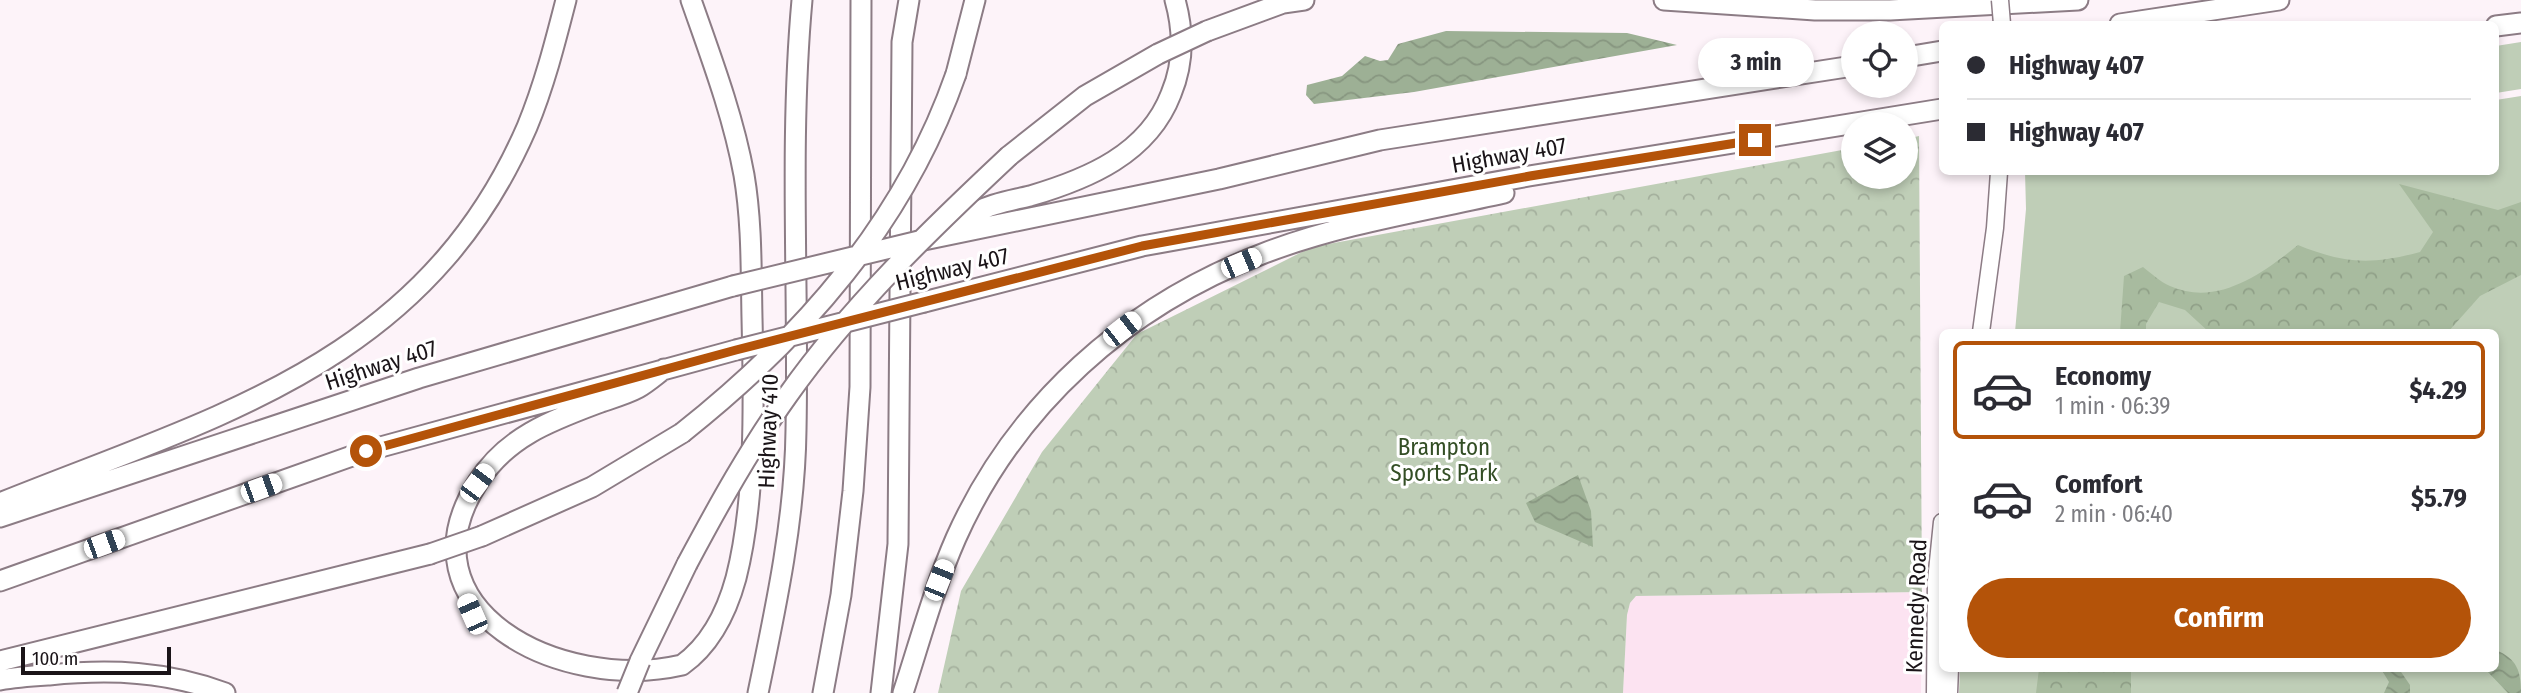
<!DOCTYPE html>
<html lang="en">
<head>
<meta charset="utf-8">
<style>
	body { margin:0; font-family:"Fira Sans Condensed",sans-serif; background:#f2f2f3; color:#2b2b33; height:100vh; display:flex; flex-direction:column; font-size:26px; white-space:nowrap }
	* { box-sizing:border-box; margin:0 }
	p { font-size:23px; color:#7c7c81 }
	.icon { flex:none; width:38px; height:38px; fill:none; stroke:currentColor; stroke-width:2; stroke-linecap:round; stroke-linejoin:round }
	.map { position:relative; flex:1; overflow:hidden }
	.details { position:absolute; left:1939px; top:329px; width:560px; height:343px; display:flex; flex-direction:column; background:#fff; border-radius:10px; box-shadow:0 4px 10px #0003 }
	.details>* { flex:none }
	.banner { position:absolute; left:1939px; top:21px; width:560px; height:154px; border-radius:10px; box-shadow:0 4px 10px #0003; display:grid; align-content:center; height:154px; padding:0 28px; background:#fff }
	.fabs { position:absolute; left:1841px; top:21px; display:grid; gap:14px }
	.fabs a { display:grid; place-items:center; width:77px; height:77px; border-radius:50%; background:#fff; box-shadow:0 4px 10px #0003; font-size:35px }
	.scale { position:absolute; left:21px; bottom:18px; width:150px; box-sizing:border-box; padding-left:7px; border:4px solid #1a1418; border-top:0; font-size:19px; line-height:24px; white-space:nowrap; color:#1a1418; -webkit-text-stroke:5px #fff; paint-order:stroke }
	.end { position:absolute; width:32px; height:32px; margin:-16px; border:9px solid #b45309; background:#fff; box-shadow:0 0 0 4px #fff }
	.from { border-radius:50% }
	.bubble { position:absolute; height:49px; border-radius:24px; background:#fff; box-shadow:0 4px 10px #0003; font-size:23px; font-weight:700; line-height:49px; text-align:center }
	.car { position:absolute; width:21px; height:42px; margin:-21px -10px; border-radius:9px; box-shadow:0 0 5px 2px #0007; background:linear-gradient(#fff 24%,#345 0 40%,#fff 0 76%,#345 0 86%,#fff 0) }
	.banner b { display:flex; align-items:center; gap:24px; height:66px; font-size:26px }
	.banner b+b { border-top:2px solid #e1e1e2 }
	.banner i { width:18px; height:18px; background:#2b2b33 }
	ul { padding:12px 0 0; list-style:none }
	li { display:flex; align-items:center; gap:21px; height:98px; margin:0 14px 10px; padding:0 14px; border:4px solid transparent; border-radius:10px }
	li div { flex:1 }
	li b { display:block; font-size:26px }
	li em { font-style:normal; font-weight:700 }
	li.selected { border-color:#b45309 }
	li>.icon { width:63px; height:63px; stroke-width:1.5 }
	.cta { display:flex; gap:14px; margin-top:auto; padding:14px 28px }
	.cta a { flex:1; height:80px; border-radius:42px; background:#b45309; color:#fff; font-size:28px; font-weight:700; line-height:80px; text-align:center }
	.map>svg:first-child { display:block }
	.built { fill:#fce3f1 }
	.grass { fill:#bfceb7 }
	.forest { fill:url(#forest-crowns) }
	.park { fill:url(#park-crowns) }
	.water { fill:url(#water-waves) }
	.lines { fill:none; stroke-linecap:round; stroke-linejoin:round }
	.secondary-casing { stroke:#8c7c85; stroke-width:19 }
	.highway-casing { stroke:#8c7c85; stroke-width:23 }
	.secondary { stroke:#fff; stroke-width:16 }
	.highway { stroke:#fff; stroke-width:19 }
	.secondary-bridge-casing { stroke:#8c7c85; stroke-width:19; stroke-linecap:butt }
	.highway-bridge-casing { stroke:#8c7c85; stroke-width:23; stroke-linecap:butt }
	.secondary-bridge { stroke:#fff; stroke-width:16 }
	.highway-bridge { stroke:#fff; stroke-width:19 }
	.route { stroke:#b45309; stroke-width:9 }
	.labels { text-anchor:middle; stroke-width:6; stroke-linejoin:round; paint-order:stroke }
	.street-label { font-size:23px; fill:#1a1418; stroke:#fff }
	.park-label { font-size:23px; fill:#334e25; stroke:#fff }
</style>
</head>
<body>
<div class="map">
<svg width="2521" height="693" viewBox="0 0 2521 693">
	<defs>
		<pattern id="forest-crowns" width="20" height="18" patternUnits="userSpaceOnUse" patternTransform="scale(1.75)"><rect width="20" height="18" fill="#a8bb9f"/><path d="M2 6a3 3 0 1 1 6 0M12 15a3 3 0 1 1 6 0" fill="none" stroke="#90a088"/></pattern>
		<pattern id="park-crowns" width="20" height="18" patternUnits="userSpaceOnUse" patternTransform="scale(1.75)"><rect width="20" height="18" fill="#bfceb7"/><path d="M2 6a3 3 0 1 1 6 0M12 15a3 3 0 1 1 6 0" fill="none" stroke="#a4b09d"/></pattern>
		<pattern id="water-waves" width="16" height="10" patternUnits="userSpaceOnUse" patternTransform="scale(1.75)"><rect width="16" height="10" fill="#9db095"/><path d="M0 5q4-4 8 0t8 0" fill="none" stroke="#879680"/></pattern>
	</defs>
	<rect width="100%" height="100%" fill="#fdf3f9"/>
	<path class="built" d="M 1922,592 L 1921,693 L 1623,693 L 1627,615 L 1630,603 L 1636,596 Z"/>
	<path class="grass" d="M 2521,42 L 2521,89 L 2496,93 L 2496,46 Z
		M 2521,96 L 2521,693 L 1959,693 L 1960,668 L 2496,668 L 2496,332 L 2015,332 L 2026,209 L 2025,172 L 2049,172 L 2048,175 L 2050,172 L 2496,172 L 2496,100 Z"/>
	<path class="forest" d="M 2399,184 L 2498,210 L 2521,202 L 2521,275 L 2480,296 L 2448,332 L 2209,332 L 2185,310 L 2159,302 L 2146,324 L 2146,332 L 2120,332 L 2124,276 L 2143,267 C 2151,273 2160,282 2170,286 C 2217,307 2262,274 2298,245 C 2345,264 2371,265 2420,252 L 2433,232 Z
		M 2039,669 L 2131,669 L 2131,693 L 2036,693 Z"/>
	<path class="park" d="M 1919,136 L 1922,592 L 1636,596 L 1630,603 L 1627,615 L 1623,693 L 938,693 L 961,591 L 1042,452 L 1137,334 L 1312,247 L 1853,148 L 1853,177 L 1906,177 L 1906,139 Z"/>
	<path class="water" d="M 1446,31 L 1627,33 L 1677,45 L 1414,92 L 1314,104 L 1306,95 L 1307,85 L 1342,76 L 1365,56 L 1380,61 L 1388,60 L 1398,44 Z
		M 1578,475 L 1591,511 L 1593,547 L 1535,522 L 1526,503 Z
		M 2496,650 C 2517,659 2521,671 2521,693 L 2508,693 L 2486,670 L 2496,668 Z
		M 2381,669 L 2399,669 L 2410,685 L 2410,693 L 2384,693 L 2389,682 Z"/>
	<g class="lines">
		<g class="secondary-casing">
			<path id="secondary" d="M 1981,332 L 1995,228 L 1999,172
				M 1935,693 L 1936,581 L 1942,522
				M 1949,693 L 1950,668"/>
		</g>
		<g class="highway-casing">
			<path id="highway" d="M 1664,0 L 1815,10 L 1890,10 L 2078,0
				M 2120,24 L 2279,0
				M 2496,26 L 2521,23
				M 1207,31 L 1283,3 L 1304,0
				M 1906,57 L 1942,51
				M 956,74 L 975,0
				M 1009,156 L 1085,96 L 1158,54
				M 954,231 C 962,225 970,217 979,211 C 993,203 1014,200 1030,196 C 1088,179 1148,154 1171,94 C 1184,63 1184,32 1175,0
				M 919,241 L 1219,179 L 1380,140 L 1853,66
				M 924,302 L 1142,246 L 1529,176 L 1942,109
				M 664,369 C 656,375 647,383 638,388 C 627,394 613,398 601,402 C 553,420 507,436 478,482 C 396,609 560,693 682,665 C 710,645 727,611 736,578 C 756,500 754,399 752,318 C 751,270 752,222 744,175 C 733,115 711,57 691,0
				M 0,503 C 218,415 424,364 527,127 C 544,86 555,43 566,0
				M 0,517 L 419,378 L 733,286
				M 482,536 L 592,487 L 682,433
				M 0,581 L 366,451 L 736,350
				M 0,661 L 430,554
				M 640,661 L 687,564
				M 0,680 C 16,677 33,676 49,675 C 110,669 166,671 225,693
				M 758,693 C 776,607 795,518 796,430 C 799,287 789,143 802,0
				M 823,693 L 841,595 L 853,491 L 860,387 L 861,0
				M 881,693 L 898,544 L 902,42 L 909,0
				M 903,693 C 920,641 934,588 956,538 C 1016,404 1127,306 1262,254 C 1339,224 1424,211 1504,193"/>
		</g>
		<use href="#secondary" class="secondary"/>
		<use href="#highway" class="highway"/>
		<g class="secondary-bridge-casing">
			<path id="secondary-bridge" d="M 2000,0 L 2002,24"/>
		</g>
		<g class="highway-bridge-casing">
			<path id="highway-bridge" d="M 1158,54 L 1207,31
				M 733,286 L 919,241
				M 736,350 L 924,302
				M 682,433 C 803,337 904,223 956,74
				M 430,554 L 482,536
				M 687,564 C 718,506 750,448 788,395 C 851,306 930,230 1009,156
				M 627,693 L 640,661"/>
		</g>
		<use href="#secondary-bridge" class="secondary-bridge"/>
		<use href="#highway-bridge" class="highway-bridge"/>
	</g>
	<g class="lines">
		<path class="route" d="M 366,451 L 736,350 L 1142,246 L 1530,176 L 1755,140"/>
	</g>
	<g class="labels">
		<g class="street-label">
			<text transform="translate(1509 155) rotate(-10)" y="8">Highway 407</text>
			<text transform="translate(952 269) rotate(-14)" y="8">Highway 407</text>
			<text transform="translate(381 365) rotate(-18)" y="8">Highway 407</text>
			<text transform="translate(768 431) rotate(-88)" y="8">Highway 410</text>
			<text transform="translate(1916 606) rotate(-88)" y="8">Kennedy Road</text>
		</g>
		<g class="park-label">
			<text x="1444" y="455">Brampton<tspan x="1444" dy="26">Sports Park</tspan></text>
		</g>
	</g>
</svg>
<div class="fabs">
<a><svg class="icon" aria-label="locate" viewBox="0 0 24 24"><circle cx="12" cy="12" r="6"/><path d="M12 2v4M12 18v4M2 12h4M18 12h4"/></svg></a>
<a><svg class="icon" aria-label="layers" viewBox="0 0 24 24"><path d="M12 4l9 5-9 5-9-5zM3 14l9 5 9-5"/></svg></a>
</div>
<div class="scale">100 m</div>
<i class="end from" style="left:366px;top:451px"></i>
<i class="end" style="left:1755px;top:140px"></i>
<div class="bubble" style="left:1698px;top:38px;width:116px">3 min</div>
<i class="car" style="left:1241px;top:263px;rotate:67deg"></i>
<i class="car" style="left:1122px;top:329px;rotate:52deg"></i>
<i class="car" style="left:477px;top:483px;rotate:37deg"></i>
<i class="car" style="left:261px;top:488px;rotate:70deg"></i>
<i class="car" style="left:104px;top:544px;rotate:70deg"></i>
<i class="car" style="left:939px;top:580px;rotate:22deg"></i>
<i class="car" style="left:472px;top:614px;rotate:336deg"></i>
<div class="banner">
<b><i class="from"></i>Highway 407</b>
<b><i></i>Highway 407</b>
</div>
<section class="details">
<ul>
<li class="selected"><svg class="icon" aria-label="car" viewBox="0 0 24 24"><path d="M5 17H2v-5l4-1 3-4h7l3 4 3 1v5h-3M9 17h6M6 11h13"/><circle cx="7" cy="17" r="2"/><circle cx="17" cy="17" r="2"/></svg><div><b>Economy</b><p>1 min · 06:39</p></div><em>$4.29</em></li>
<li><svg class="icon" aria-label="car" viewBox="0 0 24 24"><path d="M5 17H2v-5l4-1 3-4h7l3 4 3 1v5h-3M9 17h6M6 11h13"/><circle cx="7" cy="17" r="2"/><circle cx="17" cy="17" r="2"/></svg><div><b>Comfort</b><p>2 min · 06:40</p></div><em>$5.79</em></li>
</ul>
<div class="cta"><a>Confirm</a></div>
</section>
</div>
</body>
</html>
